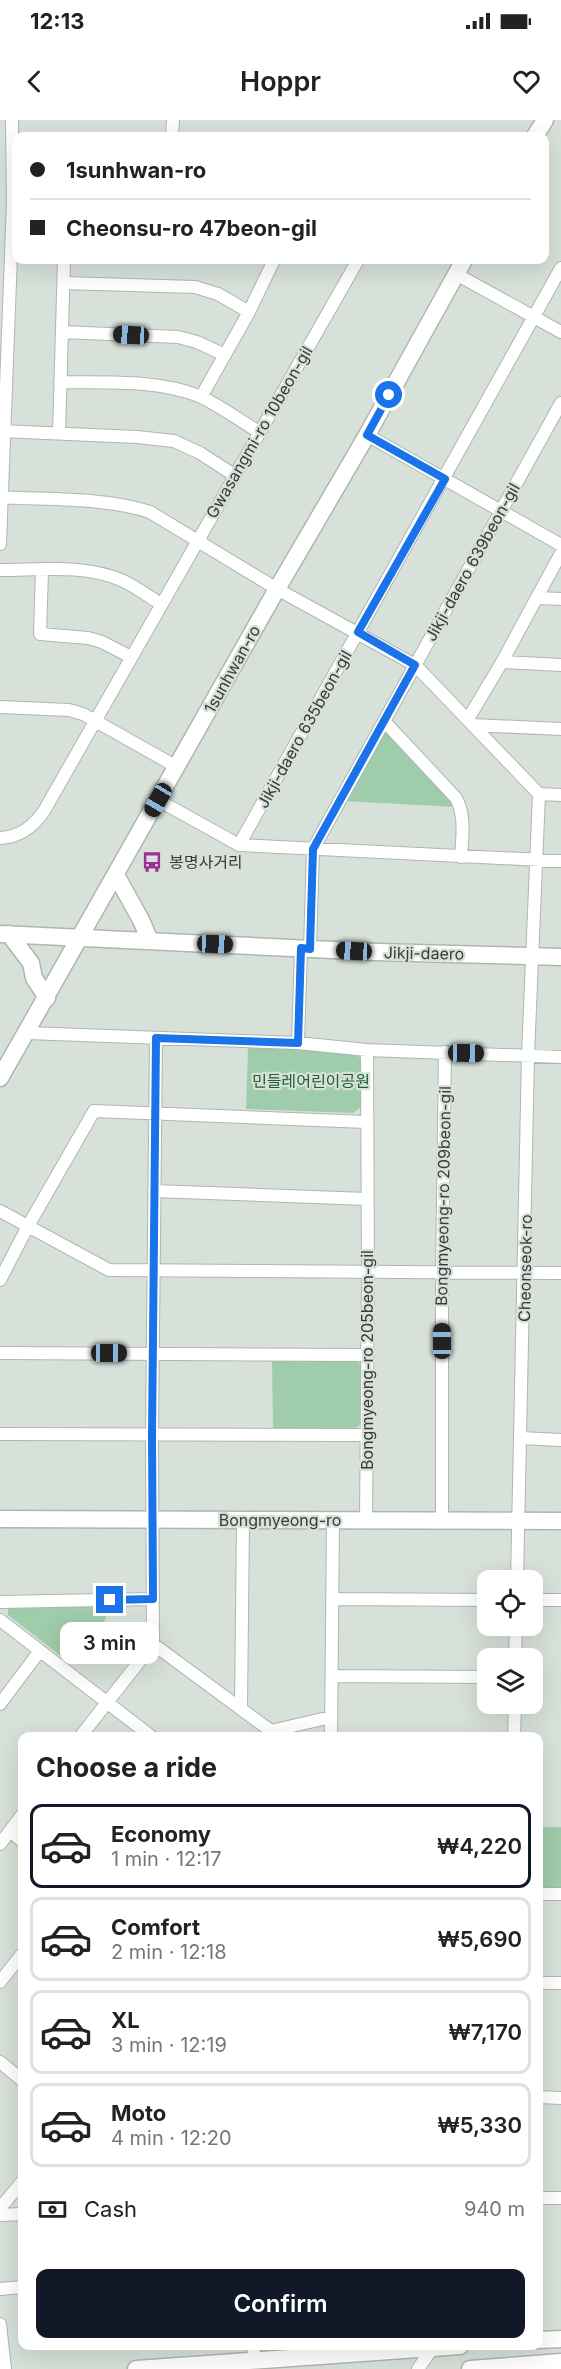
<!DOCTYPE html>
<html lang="en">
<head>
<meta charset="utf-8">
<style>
	body { margin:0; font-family:Inter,"Noto Sans KR",sans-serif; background:#f6f6f6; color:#222; height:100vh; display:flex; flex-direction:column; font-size:22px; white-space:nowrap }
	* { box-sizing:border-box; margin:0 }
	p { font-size:20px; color:#767676 }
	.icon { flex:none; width:33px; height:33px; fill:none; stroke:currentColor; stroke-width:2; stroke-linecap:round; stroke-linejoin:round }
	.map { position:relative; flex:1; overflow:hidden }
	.side { position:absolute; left:18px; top:1612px; width:525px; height:618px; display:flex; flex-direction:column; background:#fff; border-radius:12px; box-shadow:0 6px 24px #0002 }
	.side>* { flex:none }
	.hud { position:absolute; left:12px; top:12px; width:537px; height:132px; border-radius:12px; box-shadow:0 6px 24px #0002; display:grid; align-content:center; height:132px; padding:0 18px; background:#fff }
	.buttons { position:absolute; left:477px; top:1450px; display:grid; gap:12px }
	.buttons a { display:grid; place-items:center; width:66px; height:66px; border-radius:12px; background:#fff; box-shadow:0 6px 24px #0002; font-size:30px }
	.end { position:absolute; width:27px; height:27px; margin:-14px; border:8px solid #1a73e8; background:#fff; box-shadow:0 0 0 3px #fff }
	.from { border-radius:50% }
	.bubble { position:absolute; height:42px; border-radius:12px; background:#fff; box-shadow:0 6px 24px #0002; font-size:20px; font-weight:600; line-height:42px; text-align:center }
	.car { position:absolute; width:18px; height:36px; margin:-18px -9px; border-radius:8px; box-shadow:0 0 4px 2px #0007; background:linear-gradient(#222 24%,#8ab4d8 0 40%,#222 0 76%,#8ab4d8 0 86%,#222 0) }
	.hud b { display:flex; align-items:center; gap:21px; height:57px; font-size:22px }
	.hud b+b { border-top:2px solid #e0e0e0 }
	.hud i { width:15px; height:15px; background:#222 }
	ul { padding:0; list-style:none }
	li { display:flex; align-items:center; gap:18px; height:84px; margin:0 12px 9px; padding:0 6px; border:3px solid #e0e0e0; border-radius:12px }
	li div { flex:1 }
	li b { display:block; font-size:22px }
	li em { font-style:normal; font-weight:600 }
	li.active { border-color:#111827 }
	li>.icon { width:54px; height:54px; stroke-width:1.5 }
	h2 { padding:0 18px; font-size:27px; line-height:72px }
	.pay { display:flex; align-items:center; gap:15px; height:66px; padding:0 18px; font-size:22px }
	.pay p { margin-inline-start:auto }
	.button { display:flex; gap:12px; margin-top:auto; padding:12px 18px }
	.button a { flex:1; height:69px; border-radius:12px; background:#111827; color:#fff; font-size:24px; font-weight:600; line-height:69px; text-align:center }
	.status { display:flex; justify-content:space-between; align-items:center; height:42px; padding:0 30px; background:#fff; direction:ltr }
	.status svg { height:16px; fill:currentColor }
	header { display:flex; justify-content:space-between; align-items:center; height:78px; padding:0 18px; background:#fff; font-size:27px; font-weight:600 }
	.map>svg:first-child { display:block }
	.green { fill:#9fccaa }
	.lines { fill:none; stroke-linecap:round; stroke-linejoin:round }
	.street-casing { stroke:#adb7af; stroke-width:14 }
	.secondary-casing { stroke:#adb7af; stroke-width:19 }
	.street { stroke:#fff; stroke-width:12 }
	.secondary { stroke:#fff; stroke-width:16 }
	.route { stroke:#1a73e8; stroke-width:8 }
	.labels { text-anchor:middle; stroke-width:4.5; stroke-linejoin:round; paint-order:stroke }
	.street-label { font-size:16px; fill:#383c39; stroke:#d7e1d9 }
	.poi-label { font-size:16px; fill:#383c39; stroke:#d7e1d9; text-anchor:start }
	.park-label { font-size:16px; fill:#1d6035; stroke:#d7e1d9 }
</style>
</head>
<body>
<div class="status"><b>12:13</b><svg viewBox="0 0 49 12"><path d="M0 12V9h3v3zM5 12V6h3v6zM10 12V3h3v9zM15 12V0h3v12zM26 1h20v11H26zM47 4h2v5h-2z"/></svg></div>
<header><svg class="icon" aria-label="back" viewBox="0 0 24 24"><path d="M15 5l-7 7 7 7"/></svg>Hoppr<svg class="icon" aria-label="heart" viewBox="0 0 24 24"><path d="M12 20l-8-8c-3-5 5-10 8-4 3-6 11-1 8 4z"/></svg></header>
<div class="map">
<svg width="561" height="2249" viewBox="0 0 561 2249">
	<rect width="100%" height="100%" fill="#d7e1d9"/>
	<path class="green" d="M 383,609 L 387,609 L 456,687 L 344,681 Z
		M 248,927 L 353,932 L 363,940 L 361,987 L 353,993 L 246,989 Z
		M 272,1239 L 354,1239 L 362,1245 L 363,1302 L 353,1310 L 273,1309 Z
		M 106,1484 L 106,1498 L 70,1543 L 8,1495 L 8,1487 Z
		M 539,1707 L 561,1707 L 561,1767 L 539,1768 Z"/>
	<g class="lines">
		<g class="street-casing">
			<path id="street" d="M 172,16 L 173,0
				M 456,154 L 561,212
				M 64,163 L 195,167 L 218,174 L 249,192
				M 62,212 L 178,217 L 197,222 L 225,235
				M 60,262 C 105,263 156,259 199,276 C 219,285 239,300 259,312
				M 201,277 L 249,192 L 274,140
				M 0,311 L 137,317 L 174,321 L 200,333 L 234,355
				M 59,313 L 64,140
				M 367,315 L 561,425
				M 0,377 C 49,380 103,377 150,392 L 277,469 L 415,545 L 539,674 L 528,935 L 517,1461
				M 0,424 L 13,83 L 12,0
				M 0,450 C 39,450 84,444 121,460 C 135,466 148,476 161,484
				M 42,450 L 40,514 L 88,518 L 102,522 L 131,537
				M 538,478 L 561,479
				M 502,542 L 561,545
				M 0,587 L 69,590 L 83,594 L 177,647
				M 468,599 L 502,542 L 561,433
				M 384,601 L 456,678 C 466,697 462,717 461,737
				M 472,605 L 561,609
				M 539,674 L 561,675
				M 158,680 L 239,725 L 561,741
				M 0,718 C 20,717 33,707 44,691 L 358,140
				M 239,725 L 561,148
				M 310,829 L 313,729 L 561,283
				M 27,913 L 298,923 L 367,930 L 561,937
				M 298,923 L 301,828
				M 154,1071 L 366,1079
				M 0,1091 L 109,1150 L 561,1153
				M 0,1160 L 28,1106 L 94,991 L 366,1002
				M 0,1233 L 366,1235
				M 0,1314 L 366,1315
				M 521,1318 L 561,1320
				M 442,1400 L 442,1153 L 445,932
				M 366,1401 L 368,1153 L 367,930
				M 334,1479 L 488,1480
				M 532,1480 L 561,1480
				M 0,1482 L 153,1479
				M 0,1500 L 152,1617
				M 153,1524 L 271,1611 L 331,1597
				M 515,1539 L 516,1506
				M 332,1556 L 488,1557
				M 0,1584 L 39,1532
				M 241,1588 L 243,1401
				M 80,1617 L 153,1524 L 152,1315 L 156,918
				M 331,1617 L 333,1400
				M 514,1617 L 515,1584
				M 10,1711 L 22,1721
				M 0,1724 L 22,1695
				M 538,1774 L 561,1774
				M 0,1862 L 22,1834
				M 538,1863 L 561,1863
				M 0,1942 L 22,1960
				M 538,1977 L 561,1978
				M 538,2078 L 561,2078
				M 0,2088 L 22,2062
				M 0,2095 L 22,2094
				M 0,2169 L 22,2167
				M 0,2204 L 5,2249
				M 253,2226 L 255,2241
				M 418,2249 L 434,2226"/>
		</g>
		<g class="secondary-casing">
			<path id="secondary" d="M 535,16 L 545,0
				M 116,755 L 141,800 L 150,821
				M 0,814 L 376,832 L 561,837
				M 9,814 L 31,843 L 34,858 L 47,878
				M 0,958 L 277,469 L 367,315 L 464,140
				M 0,1399 L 561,1401
				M 538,2220 L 561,2219
				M 136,2249 L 460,2226
				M 470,2249 L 561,2242"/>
		</g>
		<use href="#street" class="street"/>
		<use href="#secondary" class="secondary"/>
	</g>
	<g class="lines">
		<path class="route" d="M 110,1480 L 153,1479 L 152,1315 L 156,918 L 298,923 L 301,828 L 310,829 L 313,729 L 415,545 L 358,512 L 445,359 L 367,315 L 389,275"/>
	</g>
	<defs>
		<g id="bus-bare" transform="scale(1.62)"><path d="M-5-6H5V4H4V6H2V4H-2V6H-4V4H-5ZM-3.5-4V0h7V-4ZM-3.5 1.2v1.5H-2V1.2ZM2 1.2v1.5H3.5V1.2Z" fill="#9b3193" stroke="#d7e1d9" stroke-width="2.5" paint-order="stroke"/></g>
	</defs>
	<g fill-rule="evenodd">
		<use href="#bus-bare" x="152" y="742"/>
	</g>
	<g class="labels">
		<g class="street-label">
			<text transform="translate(259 312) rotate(-60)" y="6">Gwasangmi-ro 10beon-gil</text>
			<text transform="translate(472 442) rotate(-61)" y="6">Jikji-daero 639beon-gil</text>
			<text transform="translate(232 549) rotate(-61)" y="6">1sunhwan-ro</text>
			<text transform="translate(304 609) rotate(-61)" y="6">Jikji-daero 635beon-gil</text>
			<text transform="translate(424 833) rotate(1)" y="6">Jikji-daero</text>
			<text transform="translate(443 1076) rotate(-89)" y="6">Bongmyeong-ro 209beon-gil</text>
			<text transform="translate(525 1148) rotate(-89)" y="6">Cheonseok-ro</text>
			<text transform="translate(367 1240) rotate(-90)" y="6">Bongmyeong-ro 205beon-gil</text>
			<text x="280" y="1406">Bongmyeong-ro</text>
		</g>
		<g class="poi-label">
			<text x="169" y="748">봉명사거리</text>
		</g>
		<g class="park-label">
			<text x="311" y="967">민들레어린이공원</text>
		</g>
	</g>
</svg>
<div class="buttons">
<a><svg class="icon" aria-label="locate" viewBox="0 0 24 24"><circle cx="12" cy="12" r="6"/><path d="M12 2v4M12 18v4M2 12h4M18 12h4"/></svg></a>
<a><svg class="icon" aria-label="layers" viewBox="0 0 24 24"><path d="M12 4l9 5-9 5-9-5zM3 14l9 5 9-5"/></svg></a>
</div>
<i class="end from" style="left:389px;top:275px"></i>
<i class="end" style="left:110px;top:1480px"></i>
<div class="bubble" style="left:60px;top:1502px;width:99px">3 min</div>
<i class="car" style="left:131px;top:215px;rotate:273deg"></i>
<i class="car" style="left:158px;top:680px;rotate:210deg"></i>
<i class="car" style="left:215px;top:824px;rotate:92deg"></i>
<i class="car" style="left:354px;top:831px;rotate:273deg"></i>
<i class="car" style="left:466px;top:933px;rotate:91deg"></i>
<i class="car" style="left:442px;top:1221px;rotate:0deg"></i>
<i class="car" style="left:109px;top:1233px;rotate:90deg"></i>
<div class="hud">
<b><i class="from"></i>1sunhwan-ro</b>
<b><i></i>Cheonsu-ro 47beon-gil</b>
</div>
<section class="side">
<h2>Choose a ride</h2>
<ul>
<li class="active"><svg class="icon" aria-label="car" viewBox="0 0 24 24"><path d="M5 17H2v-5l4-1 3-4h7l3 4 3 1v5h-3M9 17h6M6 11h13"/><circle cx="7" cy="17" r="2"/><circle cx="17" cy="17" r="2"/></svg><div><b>Economy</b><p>1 min · 12:17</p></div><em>₩4,220</em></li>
<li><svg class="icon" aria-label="car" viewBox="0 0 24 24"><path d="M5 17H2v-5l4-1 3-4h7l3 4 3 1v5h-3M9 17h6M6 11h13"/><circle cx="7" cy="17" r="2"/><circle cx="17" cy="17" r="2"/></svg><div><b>Comfort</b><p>2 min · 12:18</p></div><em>₩5,690</em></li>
<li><svg class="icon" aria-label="car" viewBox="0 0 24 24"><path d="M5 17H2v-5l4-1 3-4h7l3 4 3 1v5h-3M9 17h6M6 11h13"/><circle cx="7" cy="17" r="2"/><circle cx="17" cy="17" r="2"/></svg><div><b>XL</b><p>3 min · 12:19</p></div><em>₩7,170</em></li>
<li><svg class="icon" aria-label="car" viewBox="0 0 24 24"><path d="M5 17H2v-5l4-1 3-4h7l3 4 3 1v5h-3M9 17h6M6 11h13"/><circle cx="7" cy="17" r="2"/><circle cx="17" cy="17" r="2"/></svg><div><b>Moto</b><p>4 min · 12:20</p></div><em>₩5,330</em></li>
</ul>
<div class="pay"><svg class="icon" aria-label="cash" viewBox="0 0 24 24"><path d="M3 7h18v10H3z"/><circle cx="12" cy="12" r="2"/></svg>Cash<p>940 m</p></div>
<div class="button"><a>Confirm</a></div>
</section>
</div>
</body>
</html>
